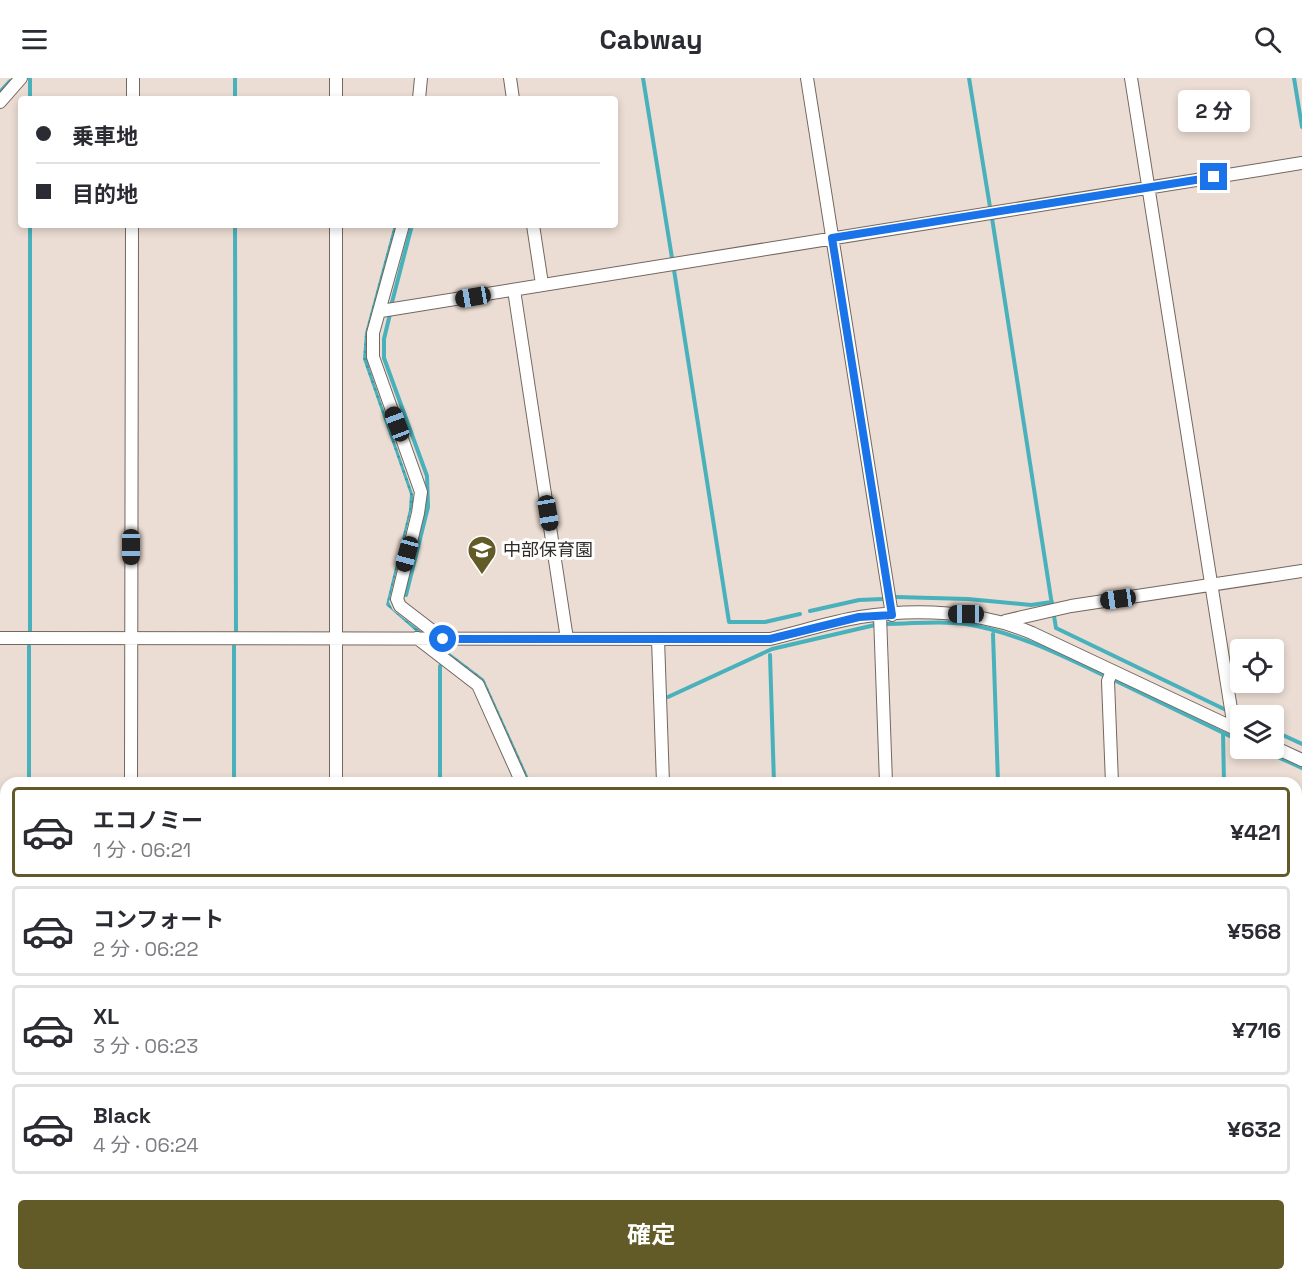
<!DOCTYPE html>
<html lang="ja">
<head>
<meta charset="utf-8">
<style>
	body { margin:0; font-family:"Space Grotesk","Noto Sans JP",sans-serif; background:#f2f2f3; color:#2b2b33; height:100vh; display:flex; flex-direction:column; font-size:22px; white-space:nowrap }
	* { box-sizing:border-box; margin:0 }
	p { font-size:20px; color:#7c7c81 }
	.icon { flex:none; width:33px; height:33px; fill:none; stroke:currentColor; stroke-width:2; stroke-linecap:round; stroke-linejoin:round }
	.map { position:relative; flex:1; overflow:hidden }
	.details { position:absolute; left:0px; top:699px; width:1302px; height:504px; display:flex; flex-direction:column; background:#fff; border-radius:18px 18px 0 0; box-shadow:0 3px 9px #0003 }
	.details>* { flex:none }
	.guide { position:absolute; left:18px; top:18px; width:600px; height:132px; border-radius:6px; box-shadow:0 3px 9px #0003; display:grid; align-content:center; height:132px; padding:0 18px; background:#fff }
	.tools { position:absolute; left:1230px; top:561px; display:grid; gap:12px }
	.tools a { display:grid; place-items:center; width:54px; height:54px; border-radius:6px; background:#fff; box-shadow:0 3px 9px #0003; font-size:30px }
	.end { position:absolute; width:27px; height:27px; margin:-14px; border:8px solid #1a73e8; background:#fff; box-shadow:0 0 0 3px #fff }
	.from { border-radius:50% }
	.bubble { position:absolute; height:42px; border-radius:6px; background:#fff; box-shadow:0 3px 9px #0003; font-size:20px; font-weight:700; line-height:42px; text-align:center }
	.car { position:absolute; width:18px; height:36px; margin:-18px -9px; border-radius:8px; box-shadow:0 0 4px 2px #0007; background:linear-gradient(#222 24%,#8ab4d8 0 40%,#222 0 76%,#8ab4d8 0 86%,#222 0) }
	.guide b { display:flex; align-items:center; gap:21px; height:57px; font-size:22px }
	.guide b+b { border-top:2px solid #e1e1e2 }
	.guide i { width:15px; height:15px; background:#2b2b33 }
	ul { padding:10px 0 0; list-style:none }
	li { display:flex; align-items:center; gap:18px; height:90px; margin:0 12px 9px; padding:0 6px; border:3px solid #e1e1e2; border-radius:6px }
	li div { flex:1 }
	li b { display:block; font-size:22px }
	li em { font-style:normal; font-weight:700 }
	li.selected { border-color:#625b27 }
	li>.icon { width:54px; height:54px; stroke-width:1.5 }
	.button { display:flex; gap:12px; margin-top:auto; padding:12px 18px }
	.button a { flex:1; height:69px; border-radius:6px; background:#625b27; color:#fff; font-size:24px; font-weight:700; line-height:69px; text-align:center }
	header { display:flex; justify-content:space-between; align-items:center; height:78px; padding:0 18px; background:#fff; font-size:27px; font-weight:700 }
	.map>svg:first-child { display:block }
	.water { fill:url(#water-rules) }
	.lines { fill:none; stroke-linecap:round; stroke-linejoin:round }
	.stream { stroke:#48b1bb; stroke-width:4 }
	.minor-casing { stroke:#73675e; stroke-width:14 }
	.minor { stroke:#fff; stroke-width:12 }
	.route { stroke:#1a73e8; stroke-width:8 }
	.labels { text-anchor:middle; stroke-width:6; stroke-linejoin:round; paint-order:stroke }
	.poi-label { font-size:18px; fill:#302b27; stroke:#fff; text-anchor:start }
</style>
</head>
<body>
<header><svg class="icon" aria-label="menu" viewBox="0 0 24 24"><path d="M4 6h16M4 12h16M4 18h16"/></svg>Cabway<svg class="icon" aria-label="search" viewBox="0 0 24 24"><circle cx="10" cy="10" r="6"/><path d="M15 15l6 6"/></svg></header>
<div class="map">
<svg width="1302" height="1203" viewBox="0 0 1302 1203">
	<defs>
		<pattern id="water-rules" width="6" height="5" patternUnits="userSpaceOnUse" patternTransform="scale(1.5)"><rect width="6" height="5" fill="#48b1bb"/><path d="M0 2.5h6" fill="none" stroke="#3c9098"/></pattern>
	</defs>
	<rect width="100%" height="100%" fill="#ebddd3"/>
	<path class="water" d="M 394,147 L 397,147 L 368,254 L 366,268 L 369,289 L 413,416 L 413,425 L 389,524 L 393,532 L 484,601 L 531,705 L 528,705 L 483,603 L 419,556 L 386,527 L 409,432 L 410,416 L 363,281 L 365,255 Z"/>
	<g class="lines">
		<path class="stream" d="M 235,0 L 235,21
			M 643,0 L 672,180
			M 969,0 L 990,129
			M 1294,0 L 1302,49
			M 0,14 L 10,3
			M 30,21 L 30,0
			M 992,140 L 1052,527
			M 235,147 L 236,555
			M 674,192 L 729,544 L 765,544 L 800,536
			M 391,228 L 412,147
			M 390,236 L 384,261 L 384,280 L 427,398 L 428,429 L 406,517
			M 896,519 L 968,521 L 1031,527 L 1052,524
			M 810,533 L 859,522 L 883,521
			M 1054,538 L 1056,550 L 1224,631
			M 886,546 C 912,546 941,542 966,546 C 1015,554 1061,577 1105,598
			M 30,554 L 30,147
			M 993,556 L 998,705
			M 29,568 L 29,705
			M 770,577 L 774,705
			M 1114,602 L 1240,663
			M 668,619 L 772,571 L 875,547
			M 1240,637 L 1240,638
			M 1274,653 L 1302,666
			M 1223,655 L 1224,705
			M 1258,670 L 1302,690
			M 234,705 L 234,568
			M 440,705 L 440,588
			M 1296,1071 L 1302,1071
			M 0,1124 L 6,1124
			M 763,1203 L 765,1197
			M 985,1203 L 987,1197
			M 1209,1203 L 1210,1197"/>
		<g class="minor-casing">
			<path id="minor" d="M 510,0 L 513,21
				M 807,0 L 892,537
				M 1131,0 L 1234,650
				M 133,21 L 133,0
				M 336,21 L 336,0
				M 419,21 L 421,0
				M 0,24 L 21,0
				M 403,147 L 373,255 L 373,279 L 421,414 L 418,435 L 397,521 L 400,528 L 443,561
				M 533,147 L 542,206
				M 514,212 L 567,561
				M 381,233 L 1302,85
				M 880,537 L 886,705
				M 1005,543 L 1071,528 L 1302,493
				M 0,560 L 770,561 C 800,554 830,544 860,539 C 915,530 981,533 1032,555 L 1240,653
				M 417,560 L 478,607 L 522,705
				M 658,561 L 663,705
				M 1274,669 L 1302,682
				M 131,705 L 132,147
				M 336,705 L 336,147
				M 1112,705 L 1108,603 L 1112,593
				M 1296,1079 L 1302,1079
				M 0,1117 L 6,1117
				M 442,1197 L 442,1203
				M 542,1203 L 546,1197
				M 652,1203 L 653,1197
				M 874,1203 L 875,1197
				M 1097,1203 L 1098,1197"/>
		</g>
		<use href="#minor" class="minor"/>
	</g>
	<g class="lines">
		<path class="route" d="M 443,561 L 770,561 L 859,539 L 892,537 L 832,160 L 1214,99"/>
	</g>
	<defs>
		<g id="school-pin" transform="scale(1.5)"><path d="M0 17L-7.5 6A9.5 9.5 0 1 1 7.5 6Z" fill="#625b27" stroke="#fff"/><path d="M0-5L7-2L0 1L-7-2ZM-4 1L0 2.5L4 1V4Q0 6-4 4Z" fill="#fff"/></g>
	</defs>
	<g fill-rule="evenodd">
		<use href="#school-pin" x="482" y="472"/>
	</g>
	<g class="labels">
		<g class="poi-label">
			<text x="503" y="478">中部保育園</text>
		</g>
	</g>
</svg>
<div class="tools">
<a><svg class="icon" aria-label="locate" viewBox="0 0 24 24"><circle cx="12" cy="12" r="6"/><path d="M12 2v4M12 18v4M2 12h4M18 12h4"/></svg></a>
<a><svg class="icon" aria-label="layers" viewBox="0 0 24 24"><path d="M12 4l9 5-9 5-9-5zM3 14l9 5 9-5"/></svg></a>
</div>
<i class="end from" style="left:443px;top:561px"></i>
<i class="end" style="left:1214px;top:99px"></i>
<div class="bubble" style="left:1178px;top:12px;width:72px">2 分</div>
<i class="car" style="left:473px;top:219px;rotate:260deg"></i>
<i class="car" style="left:397px;top:346px;rotate:339deg"></i>
<i class="car" style="left:548px;top:435px;rotate:171deg"></i>
<i class="car" style="left:131px;top:469px;rotate:180deg"></i>
<i class="car" style="left:407px;top:476px;rotate:195deg"></i>
<i class="car" style="left:1118px;top:521px;rotate:262deg"></i>
<i class="car" style="left:966px;top:536px;rotate:270deg"></i>
<div class="guide">
<b><i class="from"></i>乗車地</b>
<b><i></i>目的地</b>
</div>
<section class="details">
<ul>
<li class="selected"><svg class="icon" aria-label="car" viewBox="0 0 24 24"><path d="M5 17H2v-5l4-1 3-4h7l3 4 3 1v5h-3M9 17h6M6 11h13"/><circle cx="7" cy="17" r="2"/><circle cx="17" cy="17" r="2"/></svg><div><b>エコノミー</b><p>1 分 · 06:21</p></div><em>¥421</em></li>
<li><svg class="icon" aria-label="car" viewBox="0 0 24 24"><path d="M5 17H2v-5l4-1 3-4h7l3 4 3 1v5h-3M9 17h6M6 11h13"/><circle cx="7" cy="17" r="2"/><circle cx="17" cy="17" r="2"/></svg><div><b>コンフォート</b><p>2 分 · 06:22</p></div><em>¥568</em></li>
<li><svg class="icon" aria-label="car" viewBox="0 0 24 24"><path d="M5 17H2v-5l4-1 3-4h7l3 4 3 1v5h-3M9 17h6M6 11h13"/><circle cx="7" cy="17" r="2"/><circle cx="17" cy="17" r="2"/></svg><div><b>XL</b><p>3 分 · 06:23</p></div><em>¥716</em></li>
<li><svg class="icon" aria-label="car" viewBox="0 0 24 24"><path d="M5 17H2v-5l4-1 3-4h7l3 4 3 1v5h-3M9 17h6M6 11h13"/><circle cx="7" cy="17" r="2"/><circle cx="17" cy="17" r="2"/></svg><div><b>Black</b><p>4 分 · 06:24</p></div><em>¥632</em></li>
</ul>
<div class="button"><a>確定</a></div>
</section>
</div>
</body>
</html>
